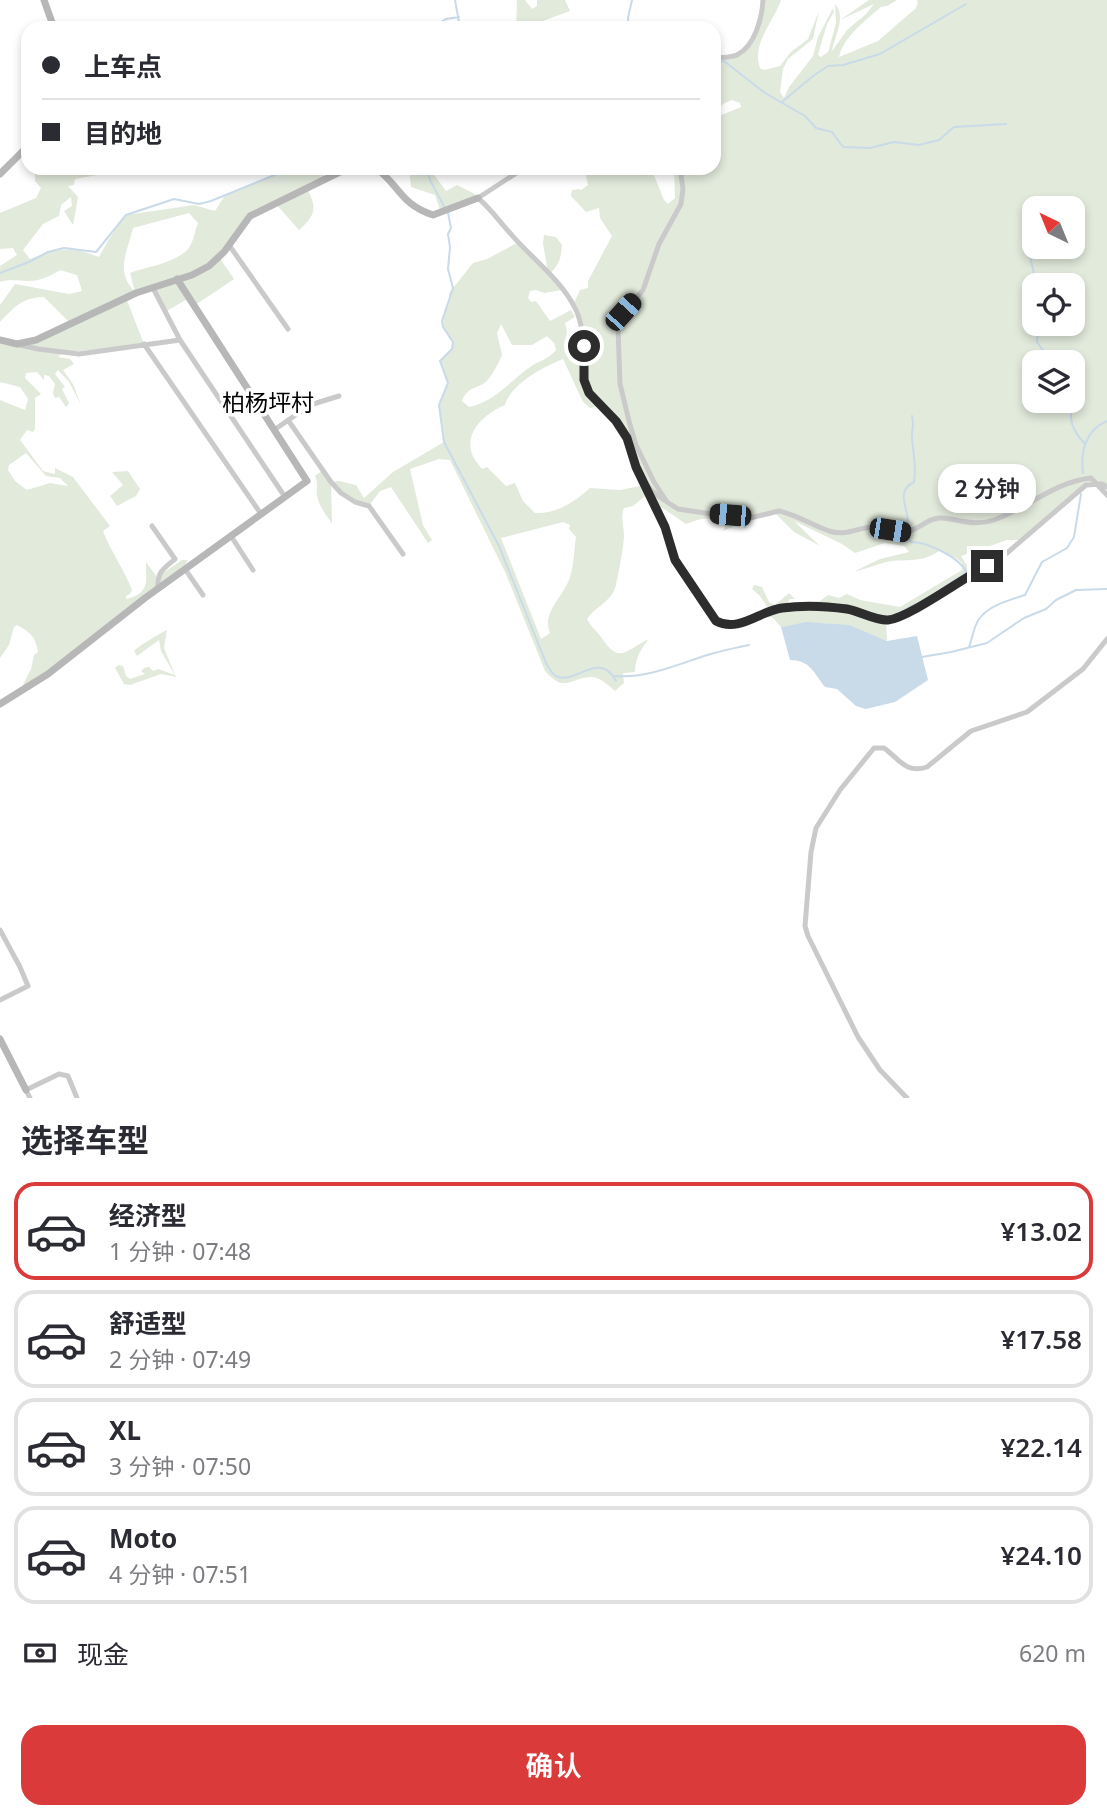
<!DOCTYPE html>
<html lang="zh">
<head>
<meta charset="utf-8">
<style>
	body { margin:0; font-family:"Noto Sans","Noto Sans SC",sans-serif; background:#f7f7f7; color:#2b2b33; height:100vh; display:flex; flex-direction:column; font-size:26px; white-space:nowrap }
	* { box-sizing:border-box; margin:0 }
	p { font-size:23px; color:#7c7c81 }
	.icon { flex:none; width:38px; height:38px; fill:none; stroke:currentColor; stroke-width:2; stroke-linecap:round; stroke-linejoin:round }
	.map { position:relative; height:1098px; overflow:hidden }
	.sheet { display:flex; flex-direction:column; background:#fff; flex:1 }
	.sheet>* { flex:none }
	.hud { position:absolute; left:21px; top:21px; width:700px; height:154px; border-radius:21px; box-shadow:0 4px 10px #0003; display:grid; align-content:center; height:154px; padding:0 21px; background:#fff }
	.needle { width:46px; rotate:317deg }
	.fabs { position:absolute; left:1022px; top:196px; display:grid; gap:14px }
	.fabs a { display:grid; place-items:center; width:63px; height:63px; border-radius:14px; background:#fff; box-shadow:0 4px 10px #0003; font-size:35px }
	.end { position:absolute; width:32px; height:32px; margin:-16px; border:9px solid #2d2d2d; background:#fff; box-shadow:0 0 0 4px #fff }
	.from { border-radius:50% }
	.bubble { position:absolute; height:49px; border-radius:21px; background:#fff; box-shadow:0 4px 10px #0003; font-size:23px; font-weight:600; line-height:49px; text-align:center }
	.car { position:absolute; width:21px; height:42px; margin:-21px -10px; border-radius:9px; box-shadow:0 0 5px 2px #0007; background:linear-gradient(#222 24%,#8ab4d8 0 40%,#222 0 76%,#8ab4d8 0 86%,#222 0) }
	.hud b { display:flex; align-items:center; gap:24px; height:66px; font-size:26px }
	.hud b+b { border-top:2px solid #e1e1e2 }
	.hud i { width:18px; height:18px; background:#2b2b33 }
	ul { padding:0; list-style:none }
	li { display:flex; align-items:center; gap:21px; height:98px; margin:0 14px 10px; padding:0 7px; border:4px solid #e1e1e2; border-radius:21px }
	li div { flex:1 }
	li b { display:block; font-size:26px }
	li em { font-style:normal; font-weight:600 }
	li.on { border-color:#da3a3a }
	li>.icon { width:63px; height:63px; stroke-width:1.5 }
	h2 { padding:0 21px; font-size:32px; line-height:84px }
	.pay { display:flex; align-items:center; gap:18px; height:77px; padding:0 21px; font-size:26px }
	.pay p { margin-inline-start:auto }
	.primary-button { display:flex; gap:14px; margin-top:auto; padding:14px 21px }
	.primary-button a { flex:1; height:80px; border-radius:21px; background:#da3a3a; color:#fff; font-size:28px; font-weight:600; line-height:80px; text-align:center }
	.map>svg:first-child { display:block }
	.green { fill:#e2eadc; fill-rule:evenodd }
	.water { fill:#c9dae9 }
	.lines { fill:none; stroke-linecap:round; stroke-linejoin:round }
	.stream { stroke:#c9dae9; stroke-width:2 }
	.street { stroke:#cacaca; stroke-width:5 }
	.secondary { stroke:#b7b7b7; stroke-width:7 }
	.route { stroke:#2d2d2d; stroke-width:9 }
	.labels { text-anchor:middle; stroke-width:7; stroke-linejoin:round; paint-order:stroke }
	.quarter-label { font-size:23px; fill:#000; stroke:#fff }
</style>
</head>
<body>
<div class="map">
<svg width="1107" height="1098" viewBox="0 0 1107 1098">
	<rect width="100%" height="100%" fill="#fff"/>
	<path class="green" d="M 517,0 L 525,0 L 532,9 L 537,6 L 537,0 L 565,0 L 570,11 L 540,22 L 542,28 L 516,28 Z
		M 763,0 L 781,0 C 773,24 751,43 760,68 L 764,70 L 780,66 L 791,52 L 808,39 L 819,11 L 813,39 L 788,59 L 783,69 L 780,92 L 784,98 L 789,87 L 813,56 L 818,37 L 833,8 L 834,12 L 827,24 L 818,55 L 821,57 L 828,52 L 836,23 L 835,4 C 847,17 834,37 832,51 L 847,30 L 866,14 L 874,4 L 840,20 L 869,0 L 897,0 L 887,6 L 881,7 C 865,21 844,36 839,57 L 878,41 L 916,8 L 918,3 L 917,0 L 1107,0 L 1107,487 L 1086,485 L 1021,540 L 1007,540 L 961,556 L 969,569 L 966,576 L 910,611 L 886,621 L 887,641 C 847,625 826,618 781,627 L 772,617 L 766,618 L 763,613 L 770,611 L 760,596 L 752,589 L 754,585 L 762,587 L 769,602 L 775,605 L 789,593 L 795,599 L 790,599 L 788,602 L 791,607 L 810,607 L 813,602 L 820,601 L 828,595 L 839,598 L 847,594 L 860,600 L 900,607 L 962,570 L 962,563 L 956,558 L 939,551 C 919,565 904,557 883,563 C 873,565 865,570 855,571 L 880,559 L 909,552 L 904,546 L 885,543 L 855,553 L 842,544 L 794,521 L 820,546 L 794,532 L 774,512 L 740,519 L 747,529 L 739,524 L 723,531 L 725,527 C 715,513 700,519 686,524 L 661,507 L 665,527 L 649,493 L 633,506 L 624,508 C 620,518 624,525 624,536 C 624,543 617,586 614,591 C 607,604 594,608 587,619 C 590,626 596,630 601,637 C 620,665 624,651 649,639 C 641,648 635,659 635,672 L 623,673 L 624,683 L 615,691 C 608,685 600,677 591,677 C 568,678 566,694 545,671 L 506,574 L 450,460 L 439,459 L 410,469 L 423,525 L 432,540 L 428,543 L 391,487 L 380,491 L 369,506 L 355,502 L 331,483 L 332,524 C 327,516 320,508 318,499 C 315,490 319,484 315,476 L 323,470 L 331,482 L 339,481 L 356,485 L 364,498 L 393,472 L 444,442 L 439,405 L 448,383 L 440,361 L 452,349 L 452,342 L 443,327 L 444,313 L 449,304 L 449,293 L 473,263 L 487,259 L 519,242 L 548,273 L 543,243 L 544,235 L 556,237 L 562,245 C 561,258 559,266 549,274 L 562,290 L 544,293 L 536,290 L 530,291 L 528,298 L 531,302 L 536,301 L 550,321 L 571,310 L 575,317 L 565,323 L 567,331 L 566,339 L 569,339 L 569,349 L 583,346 L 584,334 L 573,305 L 580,290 L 588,288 L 588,281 L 612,236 L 600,218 L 599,208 L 586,212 L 571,196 L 572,190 L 579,189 L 581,190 L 588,185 L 585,170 L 582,168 L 651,168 L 664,200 L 668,204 L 675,198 L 674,168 L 714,168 L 714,118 L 741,107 L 740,103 L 732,100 L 723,104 L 717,111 L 714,103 L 714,49 L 722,57 L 744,50 L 752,38 ZM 1034,208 L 1073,208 L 1073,247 L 1034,247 ZM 1034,285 L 1073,285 L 1073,324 L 1034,324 ZM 501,324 L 512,345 L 532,345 L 547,336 L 554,343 L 556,350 C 549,358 542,360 533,365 C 510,380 496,402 469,407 L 462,401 C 466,389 473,389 483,384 C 490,380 499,363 502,355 L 497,333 ZM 563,359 L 583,402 L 590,408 L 601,406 L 627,438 L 645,485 L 620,490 L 590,488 C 574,502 557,514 535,513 L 523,501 L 515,483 L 506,486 L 487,467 L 482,469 C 479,465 474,459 472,454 C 464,431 486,413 505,405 C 511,384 543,367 563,359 ZM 1034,362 L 1073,362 L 1073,401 L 1034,401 ZM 563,522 L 570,525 L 569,529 L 576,537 C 574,550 574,565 570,577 C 564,596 541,613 550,633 L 541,639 L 501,538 Z
		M 35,168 L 108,168 L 97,175 L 75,179 L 74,185 L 68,186 L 78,197 L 73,225 L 64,211 L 72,206 L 71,197 L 61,205 L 59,216 L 43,224 L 23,250 L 30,259 C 57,248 72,246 99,257 L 109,239 L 126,215 L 194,205 L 215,211 L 226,194 L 276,174 L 274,168 L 281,168 L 283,172 L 291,173 L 297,168 L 321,168 L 320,172 L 326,178 L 307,189 C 318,208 315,216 299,230 L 275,203 L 250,215 L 219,257 L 234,279 L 194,306 L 189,298 L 165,312 L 153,288 L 126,298 L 144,344 L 63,353 L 58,357 L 70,359 L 74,364 L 63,370 L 73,384 L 81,405 L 69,382 L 58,370 L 55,374 L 65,387 L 62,389 L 69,403 L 66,407 L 59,397 L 55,398 L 53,393 L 55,384 L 49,376 L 44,375 L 44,380 L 37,372 L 26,373 L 25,378 L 41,394 L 35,398 L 35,429 L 33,432 L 27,430 L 20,440 L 43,471 L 55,474 L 55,468 L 73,477 L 110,526 L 103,531 C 111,552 124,569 132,590 L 130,594 L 126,596 L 126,599 C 150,593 146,582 146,562 L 157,577 L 182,560 L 187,560 L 185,569 L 19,693 L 31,669 L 34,655 L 38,652 C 36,637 30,632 17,625 L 14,627 L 9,645 L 0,658 L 0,400 L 25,410 L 28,399 L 20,387 L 0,382 L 0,340 L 17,344 L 70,323 L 44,297 C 21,298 16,306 0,322 L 0,305 L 15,284 L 69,294 L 82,291 L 77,275 L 60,270 C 50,276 41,281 28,281 C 18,281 11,279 0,282 L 0,266 L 17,255 L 13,248 L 0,249 L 0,213 L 36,198 L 41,188 L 35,181 ZM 189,213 L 198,223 C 195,230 193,244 188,249 C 174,264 148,266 130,273 L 135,292 C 115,271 127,253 133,228 ZM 26,453 L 46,476 L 60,478 L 68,486 L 50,483 L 27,490 L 15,481 L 8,470 L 9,465 Z
		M 409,168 L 429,168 L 446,191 L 457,185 L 473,193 L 478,198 L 441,213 L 435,195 L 411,187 Z
		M 128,471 L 140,489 L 136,496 L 117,506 L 110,496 L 123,485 L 112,472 Z
		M 167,630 L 164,648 L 176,677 L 161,674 L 130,685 L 124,684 L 115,668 L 119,665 L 123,666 L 126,676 L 130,679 L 145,674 L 141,671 L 144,668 L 149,667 L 153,671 L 158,669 L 175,675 L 161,651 L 159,640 L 137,656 L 134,651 C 140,645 159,634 167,630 Z"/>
	<path class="water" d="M 807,622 L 849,625 L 887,641 L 917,636 L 928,680 L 895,702 L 866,709 L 856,706 L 837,689 L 825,687 C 814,673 810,660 790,660 L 781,627 Z"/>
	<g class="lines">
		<path class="stream" d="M 455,0 L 460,28
			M 431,28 L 446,19 L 459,17
			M 629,28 L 628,18 L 632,0
			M 714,63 L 724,61 L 765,93 L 805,116 L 816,128 L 832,132 L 843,147 L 870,148 L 894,142 L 919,145 L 939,140 L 954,127 L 1006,124
			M 782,102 L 813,76 L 828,66 L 843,65 L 880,54 L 966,4
			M 427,168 L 430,180 L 445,208
			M 448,213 L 451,228 L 448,234 L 450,247 L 448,269 L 453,288 L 442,321 L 443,327 L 453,342 L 452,349 L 440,361 L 448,383 L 439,405 L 444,442 L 499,546 L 546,663 C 549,668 551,673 556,676 C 574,686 600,649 616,681
			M 1026,239 L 1034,274 L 1034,301
			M 0,273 L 29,262 L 48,252 L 64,248 L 96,252 L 126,215 L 174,199 L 199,204 L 211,201 L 277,174 L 291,173 L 297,168
			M 1038,324 L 1037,342 L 1051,362
			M 1069,401 C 1072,408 1071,410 1071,418 C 1072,429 1078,436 1085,444
			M 1083,473 C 1080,451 1086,430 1107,421
			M 907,529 C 913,513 892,493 914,482 C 917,465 913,455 912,437 C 911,428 915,429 912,416
			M 906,536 L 911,542 C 928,542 958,557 966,571 L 963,575 L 941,589
			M 901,612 L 915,604
			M 969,647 C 972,639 974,626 979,619 C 989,605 1010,600 1025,595 L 1042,562 L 1067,548 L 1074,537 L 1081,494
			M 922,657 L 951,652 L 987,643 L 1024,618 L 1046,609 L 1056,600 L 1076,590 L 1107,589
			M 615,676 C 648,679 680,663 711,654 C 723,650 736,648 749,645"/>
		<path class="street" d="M 714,58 C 721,57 730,58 737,55 C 755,46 762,18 763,0
			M 524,168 L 478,198 C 491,209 499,221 510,233 C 531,258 562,280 576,310 C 588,336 578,359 585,384 C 590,399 605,408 615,420 C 638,448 629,478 664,500
			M 680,168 L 683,189 L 681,204 L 659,244 L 643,290 L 623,312 L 618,328 L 620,384 L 630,425 L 636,445 L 654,482 L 667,502 L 678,509 L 746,519 L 779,511 C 797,515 812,525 829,531 C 848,537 859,526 876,527 C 884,528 893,532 902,532 C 917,533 927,517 941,518 C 960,519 973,527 994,520 C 1028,508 1054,482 1091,478 L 1107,495
			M 229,245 L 288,329
			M 153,288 L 180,340 L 285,497
			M 144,344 L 261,514
			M 20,345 L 38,349 L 79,354 L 180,340
			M 288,420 L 331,482 L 341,493 L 355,502 L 369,506 L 403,554
			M 274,430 L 310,405 L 339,396
			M 648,490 L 665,527 L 675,560 L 716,621 C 738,632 756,613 778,608 C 799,604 828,606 849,610 C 866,613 880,622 897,618 L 1007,553 L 1086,485 L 1102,484 L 1107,487
			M 152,526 L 175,559 C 163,569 157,572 158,588
			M 231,536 L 253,570
			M 185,569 L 203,595
			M 0,930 L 20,967 L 28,986 L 0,1000
			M 30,1098 L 26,1090 L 59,1074 L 68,1076 L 77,1098
			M 907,1098 L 880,1070 L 858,1037 L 808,936 L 805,926 L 811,852 L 816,828 L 840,790 L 874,748 L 884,748 C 899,759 906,774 927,767 L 971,731 L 1027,712 L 1083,669 L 1107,639"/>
		<path class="secondary" d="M 44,0 L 54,28
			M 376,168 C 400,186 400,204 433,215 L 478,198
			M 0,174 L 28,146
			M 0,340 L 17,344 L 36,340 L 136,293 L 192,275 L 209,266 L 224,252 L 250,216 L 348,168
			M 0,704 L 48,674 L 145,598 L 307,481 L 177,279
			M 0,1039 L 26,1090"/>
	</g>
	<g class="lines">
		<path class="route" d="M 584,346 L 584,380 L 589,393 L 616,421 L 627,438 L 636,467 L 665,527 L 675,560 L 716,621 C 739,633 759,611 782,608 C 803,605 826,606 847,609 C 859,611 876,621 888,620 C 909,618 964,577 987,566"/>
	</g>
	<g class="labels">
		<g class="quarter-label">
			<text x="268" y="411">柏杨坪村</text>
		</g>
	</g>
</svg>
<div class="fabs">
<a><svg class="needle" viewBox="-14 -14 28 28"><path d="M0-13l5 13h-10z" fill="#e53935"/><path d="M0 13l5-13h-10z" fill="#7c7c81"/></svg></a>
<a><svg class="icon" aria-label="locate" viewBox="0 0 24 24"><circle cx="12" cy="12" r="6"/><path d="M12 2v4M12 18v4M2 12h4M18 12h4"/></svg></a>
<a><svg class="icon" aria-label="layers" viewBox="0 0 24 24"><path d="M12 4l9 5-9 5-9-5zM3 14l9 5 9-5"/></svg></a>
</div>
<i class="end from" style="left:584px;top:346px"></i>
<i class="end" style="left:987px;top:566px"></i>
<div class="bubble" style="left:938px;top:464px;width:98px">2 分钟</div>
<i class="car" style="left:623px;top:312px;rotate:42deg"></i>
<i class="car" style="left:730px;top:515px;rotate:275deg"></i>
<i class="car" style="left:890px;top:530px;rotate:99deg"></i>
<div class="hud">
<b><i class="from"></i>上车点</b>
<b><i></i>目的地</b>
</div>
</div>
<section class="sheet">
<h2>选择车型</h2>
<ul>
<li class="on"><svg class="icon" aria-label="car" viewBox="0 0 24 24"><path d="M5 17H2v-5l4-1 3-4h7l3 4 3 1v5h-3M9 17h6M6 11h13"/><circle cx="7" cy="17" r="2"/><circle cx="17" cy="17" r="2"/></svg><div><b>经济型</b><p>1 分钟 · 07:48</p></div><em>¥13.02</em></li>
<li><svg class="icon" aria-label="car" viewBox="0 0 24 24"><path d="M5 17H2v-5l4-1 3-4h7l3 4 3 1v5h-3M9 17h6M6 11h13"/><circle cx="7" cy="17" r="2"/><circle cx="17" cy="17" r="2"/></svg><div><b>舒适型</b><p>2 分钟 · 07:49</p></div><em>¥17.58</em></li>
<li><svg class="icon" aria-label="car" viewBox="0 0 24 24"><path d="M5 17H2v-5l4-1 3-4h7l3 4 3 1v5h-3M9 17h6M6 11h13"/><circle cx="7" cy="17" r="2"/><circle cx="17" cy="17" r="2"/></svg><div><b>XL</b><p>3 分钟 · 07:50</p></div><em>¥22.14</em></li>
<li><svg class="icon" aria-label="car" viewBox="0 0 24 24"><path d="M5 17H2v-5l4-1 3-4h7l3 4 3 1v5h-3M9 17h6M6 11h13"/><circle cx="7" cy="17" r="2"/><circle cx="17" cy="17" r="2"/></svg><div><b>Moto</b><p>4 分钟 · 07:51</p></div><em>¥24.10</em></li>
</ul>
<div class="pay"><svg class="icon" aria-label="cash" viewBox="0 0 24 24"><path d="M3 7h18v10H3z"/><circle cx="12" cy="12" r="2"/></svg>现金<p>620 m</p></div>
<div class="primary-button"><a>确认</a></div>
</section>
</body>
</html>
